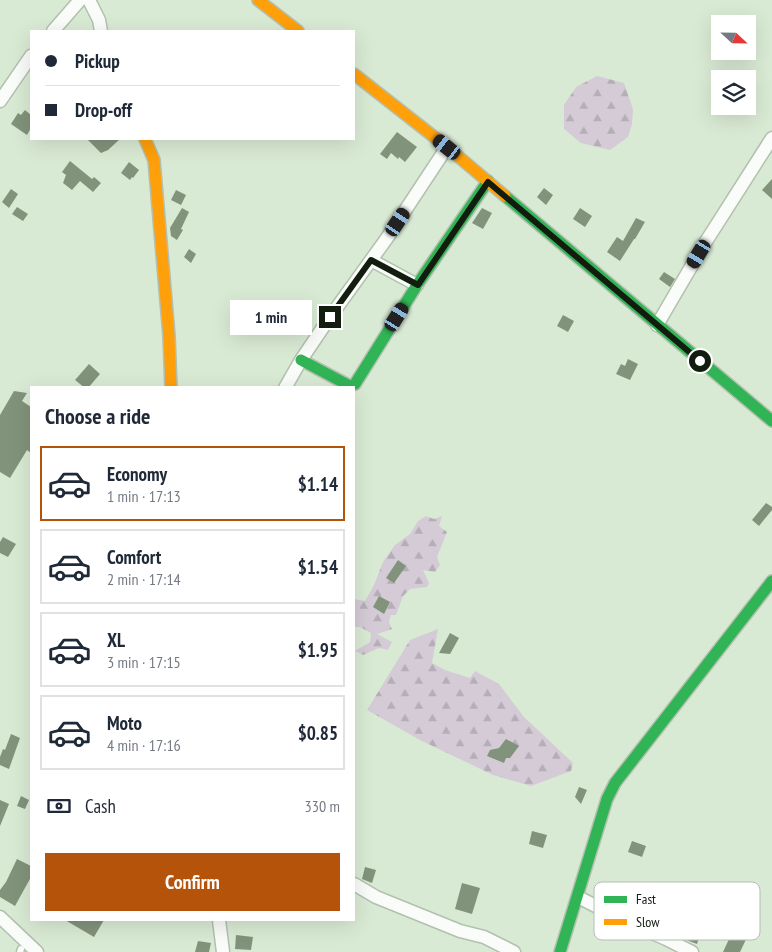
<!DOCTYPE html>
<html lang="en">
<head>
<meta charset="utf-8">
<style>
	body { margin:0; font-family:"PT Sans Narrow",sans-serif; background:#f6f6f7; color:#1f2937; height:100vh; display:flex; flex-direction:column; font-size:19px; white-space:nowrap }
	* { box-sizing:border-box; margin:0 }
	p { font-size:16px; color:#747a83 }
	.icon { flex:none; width:28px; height:28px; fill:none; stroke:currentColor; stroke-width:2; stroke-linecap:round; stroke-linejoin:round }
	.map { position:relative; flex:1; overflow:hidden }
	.panel { position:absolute; left:30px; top:386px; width:325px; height:535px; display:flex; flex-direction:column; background:#fff; border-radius:0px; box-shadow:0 5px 20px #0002 }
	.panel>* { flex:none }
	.banner { position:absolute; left:30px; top:30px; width:325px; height:110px; border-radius:0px; box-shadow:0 5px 20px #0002; display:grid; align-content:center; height:110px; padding:0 15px; background:#fff }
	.needle { width:32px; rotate:112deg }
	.tools { position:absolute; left:711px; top:15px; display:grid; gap:10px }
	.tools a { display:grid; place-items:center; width:45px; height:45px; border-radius:0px; background:#fff; box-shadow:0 5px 20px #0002; font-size:25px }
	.end { position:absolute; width:22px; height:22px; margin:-11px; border:6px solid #121d0f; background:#fff; box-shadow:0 0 0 2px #fff }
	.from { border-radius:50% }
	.bubble { position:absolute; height:35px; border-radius:0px; background:#fff; box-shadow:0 5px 20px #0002; font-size:16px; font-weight:600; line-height:35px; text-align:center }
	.car { position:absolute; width:15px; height:30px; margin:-15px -8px; border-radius:6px; box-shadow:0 0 4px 1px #0007; background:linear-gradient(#222 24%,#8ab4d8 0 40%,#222 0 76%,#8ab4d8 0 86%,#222 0) }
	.banner b { display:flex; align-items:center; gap:18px; height:48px; font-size:19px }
	.banner b+b { border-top:1px solid #e0e1e3 }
	.banner i { width:12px; height:12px; background:#1f2937 }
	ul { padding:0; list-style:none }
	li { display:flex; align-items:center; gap:15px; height:75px; margin:0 10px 8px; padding:0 5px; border:2px solid #e0e1e3; border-radius:0px }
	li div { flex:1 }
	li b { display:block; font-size:19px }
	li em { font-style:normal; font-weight:600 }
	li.active { border-color:#b45309 }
	li>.icon { width:45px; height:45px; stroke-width:1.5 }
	h2 { padding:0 15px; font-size:22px; line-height:60px }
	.pay { display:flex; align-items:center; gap:12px; height:55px; padding:0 15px; font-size:19px }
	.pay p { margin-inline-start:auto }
	.button { display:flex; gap:10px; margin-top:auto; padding:10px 15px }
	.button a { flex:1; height:58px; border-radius:0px; background:#b45309; color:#fff; font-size:20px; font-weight:600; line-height:58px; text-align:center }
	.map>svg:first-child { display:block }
	.forest { fill:url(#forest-firs) }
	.building { fill:#82937b }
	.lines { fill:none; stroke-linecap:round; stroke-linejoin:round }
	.lane-casing { stroke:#b3c0af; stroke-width:9 }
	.street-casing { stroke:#b3c0af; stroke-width:15 }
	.fast-casing { stroke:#b3c0af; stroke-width:14 }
	.slow-casing { stroke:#b3c0af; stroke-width:14 }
	.lane { stroke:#f9fcf9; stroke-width:6 }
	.street { stroke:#f9fcf9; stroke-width:12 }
	.fast { stroke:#30b455; stroke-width:11 }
	.slow { stroke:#ff9f0a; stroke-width:11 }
	.route { stroke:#121d0f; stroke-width:6 }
	.key { fill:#fff; stroke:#b8bbb7; stroke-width:1 }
	.key-label { font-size:14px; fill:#121d0f }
</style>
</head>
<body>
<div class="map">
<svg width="772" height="952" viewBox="0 0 772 952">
	<defs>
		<pattern id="forest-firs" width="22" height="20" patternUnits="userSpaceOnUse" patternTransform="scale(1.25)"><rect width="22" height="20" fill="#d4cbd7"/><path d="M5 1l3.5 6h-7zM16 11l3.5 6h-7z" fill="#b5aeb7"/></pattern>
	</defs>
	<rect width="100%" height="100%" fill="#d9ead4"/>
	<path class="forest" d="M 597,76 L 624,83 L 633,109 L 632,124 L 628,137 L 610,150 L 581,143 L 564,129 L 564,105 L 576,87 Z
		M 426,516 L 434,519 L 442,516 L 439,526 L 447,532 L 437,557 L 440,565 L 435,572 L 423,570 L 429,583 L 427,587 L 410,589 L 403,596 L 396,615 L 391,615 L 389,622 L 392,629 L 377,634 L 392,642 L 388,650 L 379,648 L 363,655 L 355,651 L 370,642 L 371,633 L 360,627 L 354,627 L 354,599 L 365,601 L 374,585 L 383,562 L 395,545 L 410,534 L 418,521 Z
		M 438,629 L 432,663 L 445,670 L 470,678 L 475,671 L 499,684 L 524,717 L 573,763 L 571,771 L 531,786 L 493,775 L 420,740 L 367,710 L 410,640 Z"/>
	<path class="building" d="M 25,110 L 31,115 L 31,128 L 27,135 L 11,124 L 18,113 L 21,115 Z
		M 397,132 L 417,147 L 405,162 L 399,157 L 398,159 L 391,153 L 387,159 L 380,154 Z
		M 87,139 L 120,139 L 108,150 L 101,153 Z
		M 70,161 L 92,179 L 94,177 L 101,183 L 93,192 L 80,181 L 72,190 L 63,183 L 66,175 L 62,172 Z
		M 129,162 L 139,170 L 133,178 L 132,177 L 130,180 L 121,173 Z
		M 772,179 L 772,199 L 762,190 Z
		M 544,188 L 553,195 L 546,205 L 537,197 Z
		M 11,189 L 18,194 L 9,208 L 2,202 Z
		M 176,190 L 186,195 L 181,205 L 171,200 Z
		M 17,207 L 28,214 L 23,221 L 12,214 Z
		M 182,208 L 189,212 L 181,229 L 183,230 L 177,240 L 171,236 L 170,228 Z
		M 482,208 L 492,213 L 483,229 L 472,223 Z
		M 580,208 L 592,216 L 585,227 L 573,219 Z
		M 636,218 L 645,222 L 635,239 L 634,239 L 620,261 L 607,252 L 617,237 L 623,241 Z
		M 189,249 L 196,254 L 191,263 L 184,257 Z
		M 664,272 L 675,279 L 670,287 L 659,279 Z
		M 563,315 L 574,321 L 568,332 L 557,326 Z
		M 628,359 L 638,364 L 630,380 L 616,374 L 621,364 L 625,366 Z
		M 89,364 L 100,374 L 88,388 L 85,388 L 75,380 Z
		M 14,391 L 27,393 L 22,401 L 31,407 L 31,453 L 27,450 L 10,478 L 0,472 L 0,415 Z
		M 766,503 L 772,507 L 772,510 L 759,526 L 752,520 Z
		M 3,537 L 16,544 L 8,557 L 0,553 L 0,542 Z
		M 398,560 L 406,566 L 394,583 L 386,578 Z
		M 379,596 L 390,602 L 384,614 L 373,607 Z
		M 450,633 L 459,638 L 450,654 L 439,653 Z
		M 11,734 L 20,738 L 9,769 L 0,765 L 0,757 L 3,749 L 5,750 Z
		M 506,739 L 519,746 L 510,758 L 506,758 L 504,763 L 487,756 L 490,750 L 499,748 Z
		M 579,787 L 587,790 L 581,804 L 575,797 Z
		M 21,796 L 29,800 L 25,809 L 17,806 Z
		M 0,800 L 9,804 L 0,826 Z
		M 532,831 L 547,835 L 543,848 L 529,844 Z
		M 632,841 L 646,846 L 642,857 L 628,852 Z
		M 17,859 L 31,866 L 31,877 L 15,906 L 0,897 L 0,890 L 6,882 Z
		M 365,867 L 376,870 L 372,883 L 362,879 Z
		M 462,883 L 480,888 L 472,914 L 455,909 Z
		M 65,920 L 104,920 L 94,937 Z
		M 669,922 L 683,926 L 684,923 L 702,928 L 697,944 L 689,941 L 667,930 Z
		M 736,924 L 750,931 L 740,952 L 723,952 Z
		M 236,935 L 253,937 L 251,950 L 235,949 Z
		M 198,941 L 211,943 L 209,952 L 195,952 Z"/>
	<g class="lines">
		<g class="lane-casing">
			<path id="lane" d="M 20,952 L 21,949"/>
		</g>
		<g class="street-casing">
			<path id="street" d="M 89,0 L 99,20 L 101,31
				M 53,31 L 80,0
				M 0,101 L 31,56
				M 371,260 L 417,285
				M 657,325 L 705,243 L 772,138
				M 285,388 L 301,360 L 330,317 L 387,238 L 447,147
				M 354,884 L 376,897 L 460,931 L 484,937 L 514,952
				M 578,897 L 625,921 L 666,939 L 692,952
				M 0,917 L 37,952
				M 219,920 L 223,952"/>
		</g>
		<g class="fast-casing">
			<path id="fast" d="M 505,196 L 772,421
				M 301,360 L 350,386 L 355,384 L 417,285 L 488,181
				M 560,952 L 607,799 L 615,783 L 772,581"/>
		</g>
		<g class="slow-casing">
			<path id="slow" d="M 258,0 L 298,31
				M 354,74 L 447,147 L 505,196
				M 145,139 L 154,160 L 169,336 L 171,388"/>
		</g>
		<use href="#lane" class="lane"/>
		<use href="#street" class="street"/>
		<use href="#fast" class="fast"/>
		<use href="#slow" class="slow"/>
	</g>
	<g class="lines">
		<path class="route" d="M 330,317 L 371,260 L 418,285 L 488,182 L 700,361"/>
	</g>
	<rect x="594" y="882" width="166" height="58" rx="8" class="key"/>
	<rect x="604" y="896" width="23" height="7" fill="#30b455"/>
	<rect x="604" y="919" width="23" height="6" fill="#ff9f0a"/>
	<g class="key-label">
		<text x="636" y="904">Fast</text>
		<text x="636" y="927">Slow</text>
	</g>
</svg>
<div class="tools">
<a><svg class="needle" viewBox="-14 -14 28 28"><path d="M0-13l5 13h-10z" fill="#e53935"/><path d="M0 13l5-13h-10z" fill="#747a83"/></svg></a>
<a><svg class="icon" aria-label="layers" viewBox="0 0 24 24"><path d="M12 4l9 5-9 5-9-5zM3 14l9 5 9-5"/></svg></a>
</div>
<i class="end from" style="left:700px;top:361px"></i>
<i class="end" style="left:330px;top:317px"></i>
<div class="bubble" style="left:230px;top:300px;width:82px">1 min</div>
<i class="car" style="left:447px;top:147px;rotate:308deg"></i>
<i class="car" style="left:398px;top:222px;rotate:34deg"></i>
<i class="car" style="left:699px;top:254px;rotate:211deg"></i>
<i class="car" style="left:397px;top:317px;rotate:32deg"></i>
<div class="banner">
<b><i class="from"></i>Pickup</b>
<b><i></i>Drop-off</b>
</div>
<section class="panel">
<h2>Choose a ride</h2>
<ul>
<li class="active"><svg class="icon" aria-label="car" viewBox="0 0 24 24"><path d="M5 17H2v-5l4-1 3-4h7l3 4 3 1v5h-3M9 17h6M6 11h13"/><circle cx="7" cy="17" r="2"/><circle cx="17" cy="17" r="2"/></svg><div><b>Economy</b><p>1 min · 17:13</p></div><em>$1.14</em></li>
<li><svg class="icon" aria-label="car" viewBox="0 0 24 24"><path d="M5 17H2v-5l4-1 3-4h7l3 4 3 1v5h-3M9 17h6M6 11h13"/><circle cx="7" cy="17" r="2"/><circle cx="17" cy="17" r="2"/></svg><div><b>Comfort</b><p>2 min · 17:14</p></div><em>$1.54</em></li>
<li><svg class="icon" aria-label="car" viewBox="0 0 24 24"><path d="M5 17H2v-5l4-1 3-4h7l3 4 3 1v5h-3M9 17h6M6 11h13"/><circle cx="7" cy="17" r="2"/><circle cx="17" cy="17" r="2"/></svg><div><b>XL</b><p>3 min · 17:15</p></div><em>$1.95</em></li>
<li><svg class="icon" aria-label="car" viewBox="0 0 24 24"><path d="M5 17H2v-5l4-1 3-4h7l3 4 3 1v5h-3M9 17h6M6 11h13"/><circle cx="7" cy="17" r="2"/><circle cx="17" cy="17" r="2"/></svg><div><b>Moto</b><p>4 min · 17:16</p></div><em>$0.85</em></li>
</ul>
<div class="pay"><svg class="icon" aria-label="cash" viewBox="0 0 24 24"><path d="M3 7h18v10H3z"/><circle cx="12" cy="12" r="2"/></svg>Cash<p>330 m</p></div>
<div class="button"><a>Confirm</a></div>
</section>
</div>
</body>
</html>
